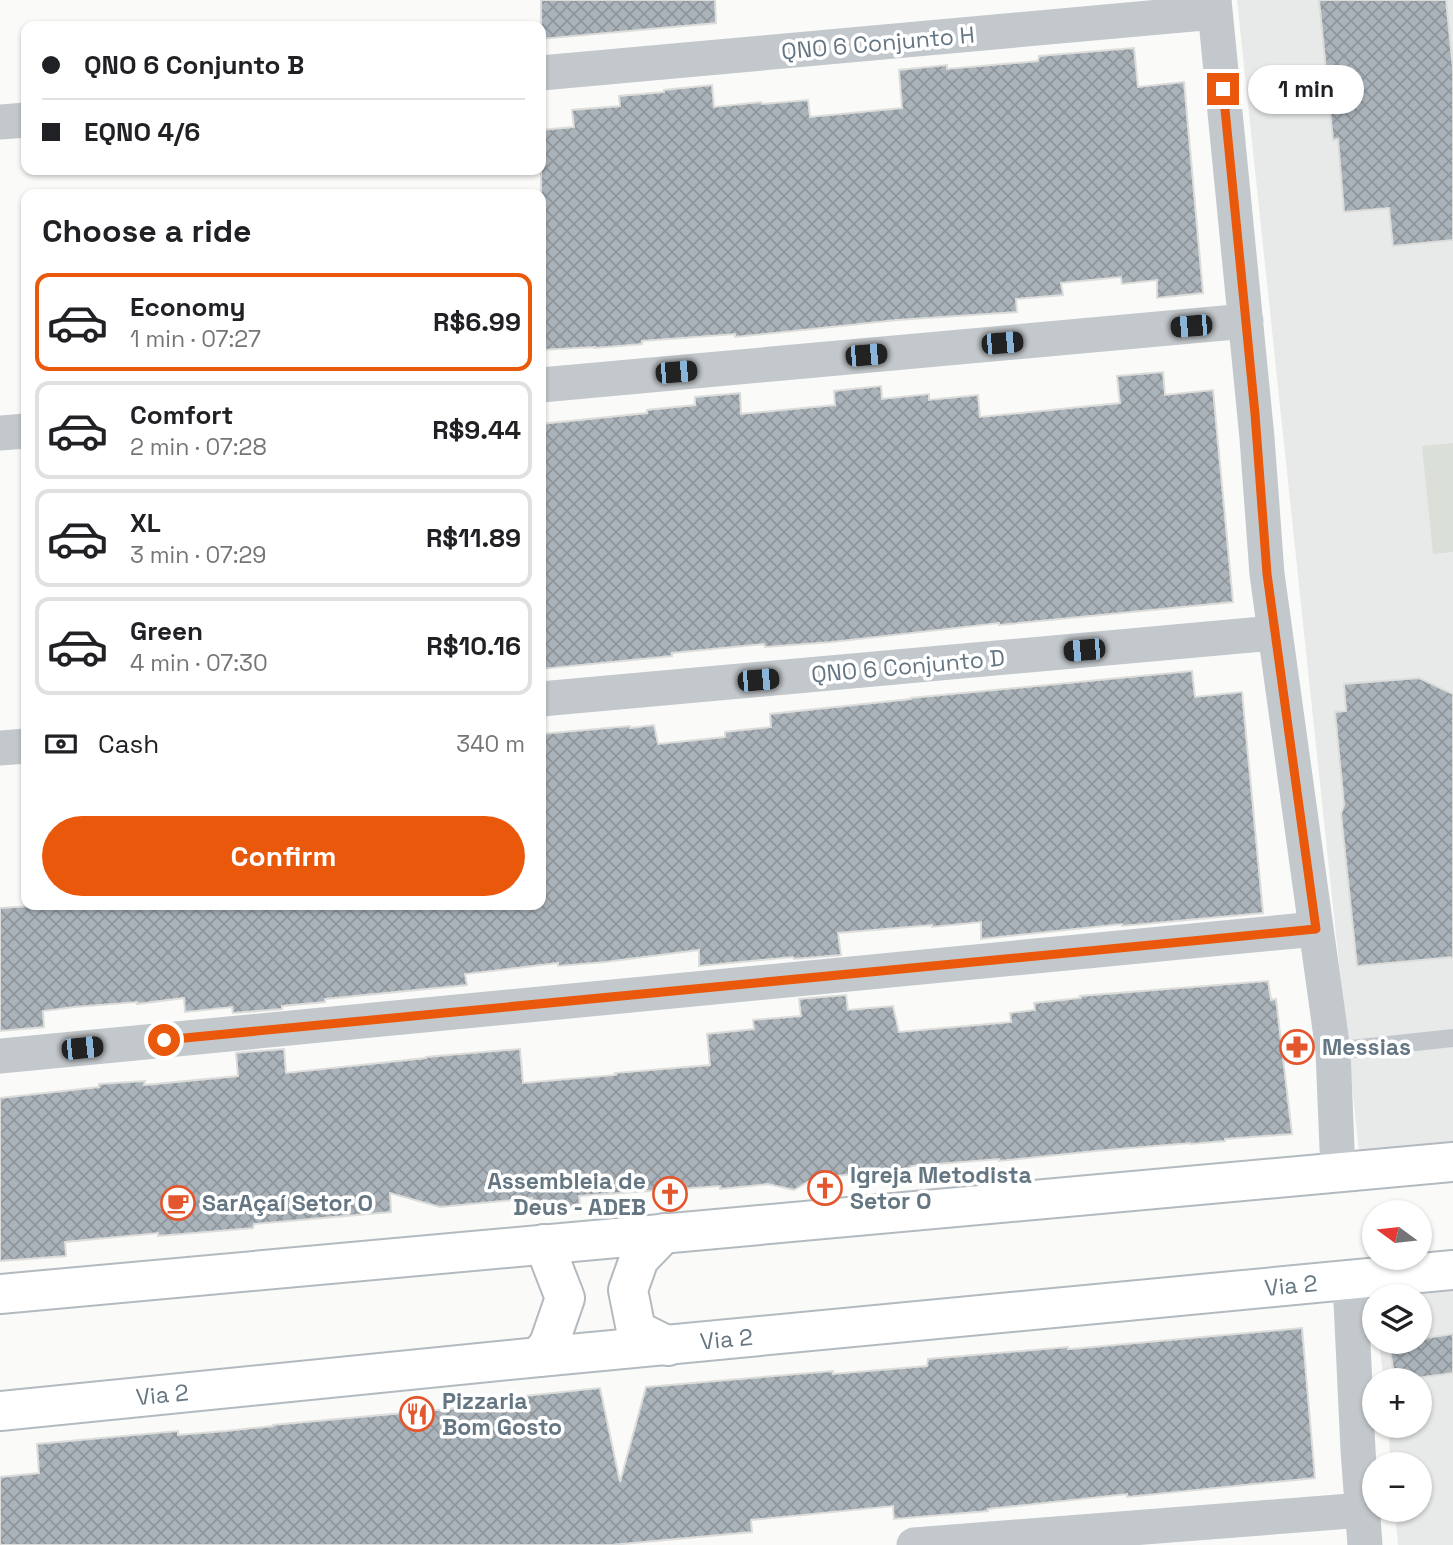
<!DOCTYPE html>
<html lang="en">
<head>
<meta charset="utf-8">
<style>
	body { margin:0; font-family:"Space Grotesk",sans-serif; background:#f2f2f2; color:#202124; height:100vh; display:flex; flex-direction:column; font-size:26px; white-space:nowrap }
	* { box-sizing:border-box; margin:0 }
	p { font-size:23px; color:#757577 }
	.icon { flex:none; width:38px; height:38px; fill:none; stroke:currentColor; stroke-width:2; stroke-linecap:round; stroke-linejoin:round }
	.map { position:relative; flex:1; overflow:hidden }
	.details { position:absolute; left:21px; top:189px; width:525px; height:721px; display:flex; flex-direction:column; background:#fff; border-radius:14px; box-shadow:0 2px 5px #0004 }
	.details>* { flex:none }
	.top-card { position:absolute; left:21px; top:21px; width:525px; height:154px; border-radius:14px; box-shadow:0 2px 5px #0004; display:grid; align-content:center; height:154px; padding:0 21px; background:#fff }
	.needle { width:46px; rotate:285deg }
	.buttons { position:absolute; left:1362px; top:1200px; display:grid; gap:14px }
	.buttons a { display:grid; place-items:center; width:70px; height:70px; border-radius:50%; background:#fff; box-shadow:0 2px 5px #0004; font-size:35px }
	.end { position:absolute; width:32px; height:32px; margin:-16px; border:9px solid #ea580c; background:#fff; box-shadow:0 0 0 4px #fff }
	.from { border-radius:50% }
	.bubble { position:absolute; height:49px; border-radius:24px; background:#fff; box-shadow:0 2px 5px #0004; font-size:23px; font-weight:700; line-height:49px; text-align:center }
	.car { position:absolute; width:21px; height:42px; margin:-21px -10px; border-radius:9px; box-shadow:0 0 5px 2px #0007; background:linear-gradient(#222 24%,#8ab4d8 0 40%,#222 0 76%,#8ab4d8 0 86%,#222 0) }
	.top-card b { display:flex; align-items:center; gap:24px; height:66px; font-size:26px }
	.top-card b+b { border-top:2px solid #e0e0e0 }
	.top-card i { width:18px; height:18px; background:#202124 }
	ul { padding:0; list-style:none }
	li { display:flex; align-items:center; gap:21px; height:98px; margin:0 14px 10px; padding:0 7px; border:4px solid #e0e0e0; border-radius:14px }
	li div { flex:1 }
	li b { display:block; font-size:26px }
	li em { font-style:normal; font-weight:700 }
	li.current { border-color:#ea580c }
	li>.icon { width:63px; height:63px; stroke-width:1.5 }
	h2 { padding:0 21px; font-size:32px; line-height:84px }
	.pay { display:flex; align-items:center; gap:18px; height:77px; padding:0 21px; font-size:26px }
	.pay p { margin-inline-start:auto }
	.button { display:flex; gap:14px; margin-top:auto; padding:14px 21px }
	.button a { flex:1; height:80px; border-radius:42px; background:#ea580c; color:#fff; font-size:28px; font-weight:700; line-height:80px; text-align:center }
	.map>svg:first-child { display:block }
	.built { fill:#e8e9e9 }
	.pitch { fill:#dadfd7 }
	.building { fill:url(#building-cross-hatch); stroke:#dcdcda; stroke-width:2 }
	.lines { fill:none; stroke-linecap:round; stroke-linejoin:round }
	.secondary-casing { stroke:#b3babf; stroke-width:42 }
	.lane { stroke:#c3c8cc; stroke-width:18 }
	.street { stroke:#c3c8cc; stroke-width:35 }
	.secondary { stroke:#fff; stroke-width:38 }
	.route { stroke:#ea580c; stroke-width:9 }
	.labels { text-anchor:middle; stroke-width:7; stroke-linejoin:round; paint-order:stroke }
	.street-label { font-size:23px; fill:#657683; stroke:#fff }
	.poi-label { font-size:23px; font-weight:bold; fill:#657683; stroke:#fff; text-anchor:start }
</style>
</head>
<body>
<div class="map">
<svg width="1453" height="1545" viewBox="0 0 1453 1545">
	<defs>
		<pattern id="building-cross-hatch" width="8" height="8" patternUnits="userSpaceOnUse" patternTransform="scale(1.75)"><rect width="8" height="8" fill="#aab3b9"/><path d="M0 0l8 8M0 8l8-8" fill="none" stroke="#8e969c"/></pattern>
	</defs>
	<rect width="100%" height="100%" fill="#fafaf8"/>
	<path class="built" d="M 1237,0 L 1453,0 L 1453,1143 L 1359,1152 Z
		M 1453,1291 L 1453,1545 L 1398,1545 L 1395,1510 L 1419,1510 L 1419,1465 L 1391,1465 L 1388,1426 L 1419,1426 L 1419,1381 L 1384,1381 L 1379,1342 L 1419,1342 L 1419,1297 L 1387,1297 Z"/>
	<path class="pitch" d="M 1453,443 L 1453,552 L 1433,554 L 1422,446 Z"/>
	<path class="building" d="M 541,0 L 715,0 L 716,23 L 541,39 Z
		M 1319,0 L 1446,0 L 1453,69 L 1453,240 L 1393,246 L 1389,208 L 1344,212 L 1338,139 L 1333,140 Z
		M 1134,48 L 1138,87 L 1184,82 L 1203,293 L 1157,298 L 1157,280 L 1122,284 L 1121,277 L 1061,283 L 1063,295 L 1016,299 L 1017,312 L 897,320 L 735,337 L 735,334 L 642,341 L 642,344 L 595,348 L 595,347 L 541,350 L 541,130 L 574,127 L 572,110 L 620,106 L 619,96 L 664,92 L 664,90 L 712,85 L 714,107 L 761,102 L 762,104 L 808,100 L 810,117 L 902,108 L 899,70 L 947,65 L 947,69 L 1038,61 L 1039,56 Z
		M 1163,372 L 1165,395 L 1213,390 L 1233,602 L 999,625 L 999,623 L 832,642 L 765,647 L 764,644 L 672,653 L 672,656 L 541,669 L 541,424 L 647,413 L 647,410 L 695,405 L 695,397 L 740,393 L 741,414 L 835,405 L 834,391 L 881,386 L 882,399 L 929,394 L 929,400 L 978,395 L 980,417 L 1120,403 L 1117,376 Z
		M 1192,671 L 1195,697 L 1242,692 L 1263,913 L 1122,926 L 1122,924 L 981,939 L 981,922 L 932,927 L 932,925 L 838,933 L 841,955 L 794,959 L 793,957 L 699,966 L 699,950 L 605,962 L 558,966 L 558,963 L 465,974 L 467,985 L 325,999 L 325,1002 L 282,1006 L 282,1009 L 233,1013 L 232,1007 L 185,1012 L 184,998 L 137,1004 L 137,1002 L 74,1007 L 43,1011 L 44,1027 L 0,1031 L 0,908 L 50,905 L 541,905 L 541,734 L 630,726 L 630,728 L 654,725 L 658,744 L 725,737 L 725,732 L 771,727 L 770,714 L 911,699 L 911,698 Z
		M 1419,678 L 1453,694 L 1453,957 L 1357,966 L 1341,814 L 1344,805 L 1335,712 L 1346,711 L 1344,684 Z
		M 1268,981 L 1271,1000 L 1276,999 L 1292,1134 L 1225,1139 L 1225,1141 L 1190,1144 L 1190,1143 L 1095,1151 L 999,1161 L 999,1159 L 912,1166 L 907,1169 L 814,1178 L 794,1190 L 768,1184 L 720,1189 L 720,1186 L 579,1196 L 580,1206 L 533,1210 L 532,1198 L 440,1207 L 390,1193 L 391,1212 L 254,1224 L 253,1228 L 158,1236 L 158,1233 L 65,1242 L 66,1256 L 0,1261 L 0,1098 L 99,1087 L 99,1084 L 145,1081 L 144,1085 L 238,1076 L 236,1053 L 284,1049 L 286,1073 L 426,1058 L 426,1057 L 520,1049 L 523,1083 L 616,1075 L 615,1073 L 710,1065 L 707,1034 L 754,1029 L 753,1020 L 801,1016 L 799,999 L 846,995 L 848,1010 L 893,1006 L 899,1032 L 1011,1022 L 1010,1013 L 1035,1010 L 1034,1003 L 1081,998 L 1080,996 Z
		M 1302,1328 L 1315,1478 L 1127,1497 L 1127,1494 L 988,1509 L 988,1511 L 894,1519 L 893,1506 L 751,1520 L 752,1532 L 611,1545 L 0,1545 L 0,1477 L 39,1473 L 37,1444 L 178,1431 L 178,1435 L 226,1431 L 273,1426 L 273,1425 L 458,1408 L 456,1400 L 505,1396 L 505,1398 L 600,1388 L 620,1482 L 646,1387 L 833,1371 L 833,1374 L 927,1366 L 928,1359 L 1068,1347 L 1068,1349 L 1071,1349 Z
		M 1453,1334 L 1453,1373 L 1395,1381 L 1389,1343 L 1419,1342 L 1419,1339 Z"/>
	<g class="lines">
		<g class="secondary-casing">
			<g id="secondary">
				<path d="M 664,1233 L 639,1259 L 628,1290 L 636,1330 L 668,1346"/>
				<path d="M 0,1294 L 1453,1162"/>
				<path d="M 539,1357 L 549,1344 L 565,1298 L 544,1244"/>
				<path id="s1" d="M 0,1411 L 539,1357 L 1453,1270"/>
			</g>
		</g>
		<path class="lane" d="M 1333,1051 L 1453,1038"/>
		<path class="street" d="M 1214,0 L 1257,438 L 1267,574 L 1333,1051 L 1338,1172
			M 541,73 L 1215,12
			M 0,122 L 26,120
			M 541,385 L 1246,321
			M 0,433 L 26,431
			M 541,699 L 1274,633
			M 0,748 L 26,746
			M 0,1056 L 1316,929
			M 1350,1280 L 1358,1450 L 1365,1545
			M 914,1545 L 1363,1510"/>
		<use href="#secondary" class="secondary"/>
	</g>
	<g class="lines">
		<path class="route" d="M 164,1040 L 1316,929 L 1267,574 L 1255,414 L 1223,89"/>
	</g>
	<defs>
		<g id="pharmacy-ring" transform="scale(1.75)"><circle r="9.5" fill="#fff" stroke="#e4572e" stroke-width="1.5"/><path d="M-2-6h4v4h4v4h-4v4h-4v-4h-4v-4h4Z" fill="#e4572e"/></g>
		<g id="church-ring" transform="scale(1.75)"><circle r="9.5" fill="#fff" stroke="#e4572e" stroke-width="1.5"/><path d="M-1.2-6h2.4v3.5h3.3v2.4h-3.3V6h-2.4V-.1h-3.3v-2.4h3.3Z" fill="#e4572e"/></g>
		<g id="cafe-ring" transform="scale(1.75)"><circle r="9.5" fill="#fff" stroke="#e4572e" stroke-width="1.5"/><path d="M-5.5-4.5H6V0H3Q3 3.5 0 3.5H-2.5Q-5.5 3.5-5.5 0ZM3-3.2v2h1.7v-2ZM-6 4.5H4V6H-6Z" fill="#e4572e"/></g>
		<g id="restaurant-ring" transform="scale(1.75)"><circle r="9.5" fill="#fff" stroke="#e4572e" stroke-width="1.5"/><path d="M-5-6h1v4h1v-4h1v4h1v-4h1v5L-1.5 .5V6h-2V.5L-5-1ZM5-6V6H3V1.5H1.5Q1.5-4 5-6Z" fill="#e4572e"/></g>
	</defs>
	<g fill-rule="evenodd">
		<use href="#pharmacy-ring" x="1297" y="1047"/>
		<use href="#church-ring" x="825" y="1188"/>
		<use href="#church-ring" x="670" y="1194"/>
		<use href="#cafe-ring" x="178" y="1203"/>
		<use href="#restaurant-ring" x="417" y="1414"/>
	</g>
	<g class="labels">
		<g class="street-label">
			<text transform="translate(878 43) rotate(-5)" y="8">QNO 6 Conjunto H</text>
			<text transform="translate(908 666) rotate(-5)" y="8">QNO 6 Conjunto D</text>
			<text dy="8" stroke="none"><textPath href="#s1" startOffset="1297">Via 2</textPath></text>
			<text dy="8" stroke="none"><textPath href="#s1" startOffset="730">Via 2</textPath></text>
			<text dy="8" stroke="none"><textPath href="#s1" startOffset="163">Via 2</textPath></text>
		</g>
		<g class="poi-label">
			<text x="1322" y="1055">Messias</text>
			<text x="850" y="1183">Igreja Metodista<tspan x="850" dy="26">Setor O</tspan></text>
			<text x="646" y="1189" text-anchor="end">Assembleia de<tspan x="646" dy="26">Deus - ADEB</tspan></text>
			<text x="202" y="1211">SarAçaí Setor O</text>
			<text x="442" y="1409">Pizzaria<tspan x="442" dy="26">Bom Gosto</tspan></text>
		</g>
	</g>
</svg>
<div class="buttons">
<a><svg class="needle" viewBox="-14 -14 28 28"><path d="M0-13l5 13h-10z" fill="#e53935"/><path d="M0 13l5-13h-10z" fill="#757577"/></svg></a>
<a><svg class="icon" aria-label="layers" viewBox="0 0 24 24"><path d="M12 4l9 5-9 5-9-5zM3 14l9 5 9-5"/></svg></a>
<a>+</a>
<a>−</a>
</div>
<i class="end from" style="left:164px;top:1040px"></i>
<i class="end" style="left:1223px;top:89px"></i>
<div class="bubble" style="left:1248px;top:65px;width:116px">1 min</div>
<i class="car" style="left:1191px;top:326px;rotate:265deg"></i>
<i class="car" style="left:1002px;top:343px;rotate:85deg"></i>
<i class="car" style="left:866px;top:355px;rotate:85deg"></i>
<i class="car" style="left:676px;top:372px;rotate:85deg"></i>
<i class="car" style="left:1084px;top:650px;rotate:265deg"></i>
<i class="car" style="left:758px;top:680px;rotate:85deg"></i>
<i class="car" style="left:82px;top:1048px;rotate:84deg"></i>
<div class="top-card">
<b><i class="from"></i>QNO 6 Conjunto B</b>
<b><i></i>EQNO 4/6</b>
</div>
<section class="details">
<h2>Choose a ride</h2>
<ul>
<li class="current"><svg class="icon" aria-label="car" viewBox="0 0 24 24"><path d="M5 17H2v-5l4-1 3-4h7l3 4 3 1v5h-3M9 17h6M6 11h13"/><circle cx="7" cy="17" r="2"/><circle cx="17" cy="17" r="2"/></svg><div><b>Economy</b><p>1 min · 07:27</p></div><em>R$6.99</em></li>
<li><svg class="icon" aria-label="car" viewBox="0 0 24 24"><path d="M5 17H2v-5l4-1 3-4h7l3 4 3 1v5h-3M9 17h6M6 11h13"/><circle cx="7" cy="17" r="2"/><circle cx="17" cy="17" r="2"/></svg><div><b>Comfort</b><p>2 min · 07:28</p></div><em>R$9.44</em></li>
<li><svg class="icon" aria-label="car" viewBox="0 0 24 24"><path d="M5 17H2v-5l4-1 3-4h7l3 4 3 1v5h-3M9 17h6M6 11h13"/><circle cx="7" cy="17" r="2"/><circle cx="17" cy="17" r="2"/></svg><div><b>XL</b><p>3 min · 07:29</p></div><em>R$11.89</em></li>
<li><svg class="icon" aria-label="car" viewBox="0 0 24 24"><path d="M5 17H2v-5l4-1 3-4h7l3 4 3 1v5h-3M9 17h6M6 11h13"/><circle cx="7" cy="17" r="2"/><circle cx="17" cy="17" r="2"/></svg><div><b>Green</b><p>4 min · 07:30</p></div><em>R$10.16</em></li>
</ul>
<div class="pay"><svg class="icon" aria-label="cash" viewBox="0 0 24 24"><path d="M3 7h18v10H3z"/><circle cx="12" cy="12" r="2"/></svg>Cash<p>340 m</p></div>
<div class="button"><a>Confirm</a></div>
</section>
</div>
</body>
</html>
